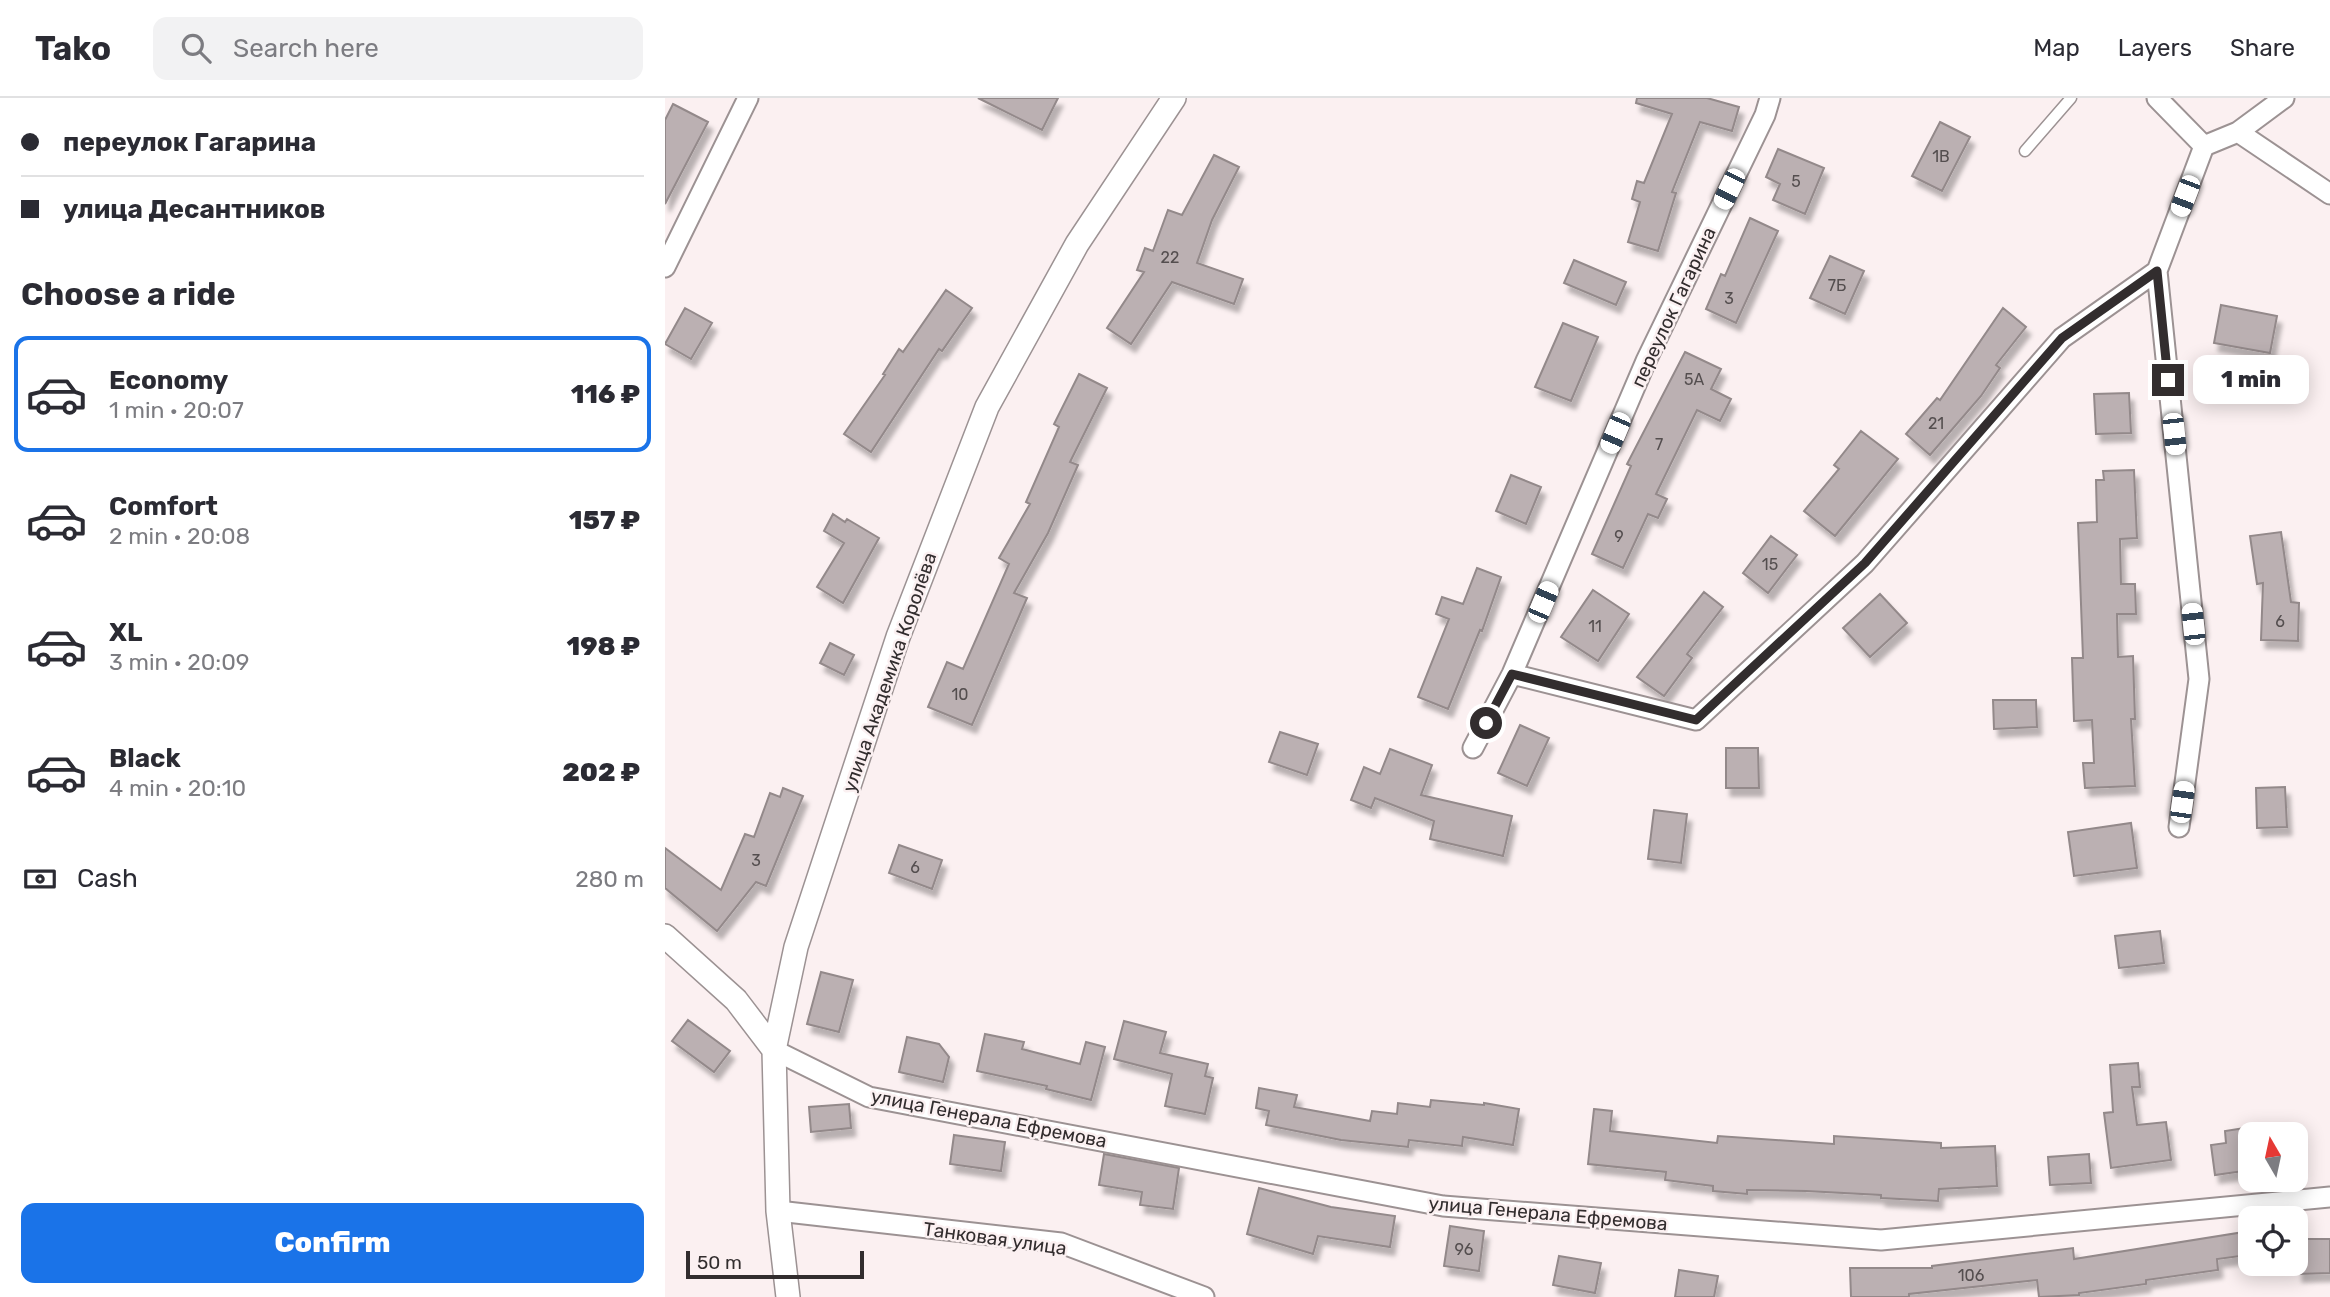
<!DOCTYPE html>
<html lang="en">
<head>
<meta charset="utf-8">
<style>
	body { margin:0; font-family:Rubik,sans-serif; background:#f2f2f3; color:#2b2b33; height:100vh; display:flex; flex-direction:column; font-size:26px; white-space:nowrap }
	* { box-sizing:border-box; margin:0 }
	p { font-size:23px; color:#7c7c81 }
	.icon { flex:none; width:38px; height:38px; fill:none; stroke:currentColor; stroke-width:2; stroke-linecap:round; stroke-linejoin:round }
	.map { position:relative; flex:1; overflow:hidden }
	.details { display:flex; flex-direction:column; background:#fff; width:665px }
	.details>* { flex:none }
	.top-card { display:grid; align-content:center; height:154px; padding:0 21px; background:#fff }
	.needle { width:46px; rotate:351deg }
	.tools { position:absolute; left:1573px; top:1024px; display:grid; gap:14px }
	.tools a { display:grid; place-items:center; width:70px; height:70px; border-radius:14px; background:#fff; box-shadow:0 4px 18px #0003; font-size:35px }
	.scale { position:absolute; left:21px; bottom:18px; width:178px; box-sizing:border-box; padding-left:7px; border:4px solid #322d2e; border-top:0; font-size:19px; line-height:24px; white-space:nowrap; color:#322d2e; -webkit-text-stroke:5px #fbf0f1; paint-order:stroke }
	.end { position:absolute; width:32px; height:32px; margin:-16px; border:9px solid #322d2e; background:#fff; box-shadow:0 0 0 4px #fff }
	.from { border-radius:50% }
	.bubble { position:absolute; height:49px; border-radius:14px; background:#fff; box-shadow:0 4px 18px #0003; font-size:23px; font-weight:800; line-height:49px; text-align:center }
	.car { position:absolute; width:21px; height:42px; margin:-21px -10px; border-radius:9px; box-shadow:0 0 5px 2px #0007; background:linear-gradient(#fff 24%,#345 0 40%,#fff 0 76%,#345 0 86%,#fff 0) }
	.top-card b { display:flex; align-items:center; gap:24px; height:66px; font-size:26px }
	.top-card b+b { border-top:2px solid #e1e1e2 }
	.top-card i { width:18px; height:18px; background:#2b2b33 }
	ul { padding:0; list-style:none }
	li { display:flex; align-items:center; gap:21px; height:116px; margin:0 14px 10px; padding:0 7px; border:4px solid transparent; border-radius:14px }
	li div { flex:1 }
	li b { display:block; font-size:26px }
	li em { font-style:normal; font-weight:800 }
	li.active { border-color:#1a73e8 }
	li>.icon { width:63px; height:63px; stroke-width:1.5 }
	h2 { padding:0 21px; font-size:32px; line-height:84px }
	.pay { display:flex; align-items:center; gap:18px; height:77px; padding:0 21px; font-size:26px }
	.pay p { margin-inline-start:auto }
	.button { display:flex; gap:14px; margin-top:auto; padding:14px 21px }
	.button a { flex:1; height:80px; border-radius:14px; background:#1a73e8; color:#fff; font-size:28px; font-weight:800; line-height:80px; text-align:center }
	header { display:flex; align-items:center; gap:42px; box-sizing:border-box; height:98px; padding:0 35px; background:#fff; border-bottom:2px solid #e1e1e2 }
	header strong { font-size:33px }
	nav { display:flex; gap:38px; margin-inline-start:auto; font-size:24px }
	.search { width:490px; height:63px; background:#f2f2f3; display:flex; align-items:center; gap:18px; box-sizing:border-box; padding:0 24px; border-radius:14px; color:#7c7c81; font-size:26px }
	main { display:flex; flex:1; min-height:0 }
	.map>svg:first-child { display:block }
	.building { fill:#bbb0b2; stroke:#93898a; stroke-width:2; filter:url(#shadow) }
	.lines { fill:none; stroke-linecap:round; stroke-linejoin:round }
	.service-casing { stroke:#9c9293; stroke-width:13 }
	.minor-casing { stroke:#9c9293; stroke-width:23 }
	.tertiary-casing { stroke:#9c9293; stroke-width:26 }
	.service { stroke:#fff; stroke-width:10 }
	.minor { stroke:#fff; stroke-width:19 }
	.tertiary { stroke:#fff; stroke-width:23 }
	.route { stroke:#322d2e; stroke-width:9 }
	.labels { text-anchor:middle; stroke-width:5; stroke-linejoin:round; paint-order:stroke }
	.number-label { font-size:16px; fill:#544e4f }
	.street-label { font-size:19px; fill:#322d2e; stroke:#fbf0f1 }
</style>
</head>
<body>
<header>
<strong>Tako</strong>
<div class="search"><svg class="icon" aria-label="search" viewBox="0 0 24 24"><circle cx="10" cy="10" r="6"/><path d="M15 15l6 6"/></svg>Search here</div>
<nav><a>Map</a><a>Layers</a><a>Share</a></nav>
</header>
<main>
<section class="details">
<div class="top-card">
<b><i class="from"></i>переулок Гагарина</b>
<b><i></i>улица Десантников</b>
</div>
<h2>Choose a ride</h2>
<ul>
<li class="active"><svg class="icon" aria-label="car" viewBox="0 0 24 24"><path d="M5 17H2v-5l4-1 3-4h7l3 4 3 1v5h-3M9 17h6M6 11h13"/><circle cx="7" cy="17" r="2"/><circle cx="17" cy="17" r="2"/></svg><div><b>Economy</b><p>1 min · 20:07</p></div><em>116 ₽</em></li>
<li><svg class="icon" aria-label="car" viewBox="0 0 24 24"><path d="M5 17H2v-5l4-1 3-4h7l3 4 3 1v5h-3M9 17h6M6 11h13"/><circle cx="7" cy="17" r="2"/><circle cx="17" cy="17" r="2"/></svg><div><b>Comfort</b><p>2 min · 20:08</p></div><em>157 ₽</em></li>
<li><svg class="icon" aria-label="car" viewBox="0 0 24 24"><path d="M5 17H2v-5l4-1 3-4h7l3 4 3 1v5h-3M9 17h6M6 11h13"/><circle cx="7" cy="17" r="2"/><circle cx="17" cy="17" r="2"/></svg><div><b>XL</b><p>3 min · 20:09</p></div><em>198 ₽</em></li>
<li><svg class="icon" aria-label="car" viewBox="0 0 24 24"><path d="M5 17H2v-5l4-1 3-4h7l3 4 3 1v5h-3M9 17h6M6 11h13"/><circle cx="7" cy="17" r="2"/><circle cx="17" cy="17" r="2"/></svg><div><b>Black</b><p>4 min · 20:10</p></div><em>202 ₽</em></li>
</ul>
<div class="pay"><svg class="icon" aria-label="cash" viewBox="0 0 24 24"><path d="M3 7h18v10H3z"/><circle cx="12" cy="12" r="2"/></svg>Cash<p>280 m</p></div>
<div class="button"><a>Confirm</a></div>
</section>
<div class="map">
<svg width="1665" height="1199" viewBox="0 0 1665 1199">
	<defs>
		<filter id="shadow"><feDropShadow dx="4.5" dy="8" stdDeviation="2" flood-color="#0004"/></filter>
	</defs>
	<rect width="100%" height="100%" fill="#fbf0f1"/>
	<path class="building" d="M 313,0 L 393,0 L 377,32 Z
		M 972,0 L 1042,0 L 1074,9 L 1067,33 L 1035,24 L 1007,94 L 1011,95 L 993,153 L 963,144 L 975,104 L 967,101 L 972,83 L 979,85 L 1007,16 L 971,5 Z
		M 8,6 L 43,24 L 0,106 L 0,22 Z
		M 1275,24 L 1305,39 L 1277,93 L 1247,78 Z
		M 1113,51 L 1159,70 L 1140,116 L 1108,102 L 1115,86 L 1101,79 Z
		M 549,57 L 574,69 L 547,122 L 532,165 L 578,181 L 569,206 L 507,184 L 466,246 L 442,230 L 479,174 L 472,172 L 480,150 L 488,153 L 503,112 L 517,117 Z
		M 1085,120 L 1113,133 L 1071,225 L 1041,211 L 1056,176 L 1060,178 Z
		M 1165,158 L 1199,173 L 1180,216 L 1145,200 Z
		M 909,162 L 961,184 L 951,207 L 899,185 Z
		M 281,192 L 307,210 L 277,253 L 274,251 L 206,354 L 179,336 L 220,277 L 218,276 L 234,251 L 238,254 Z
		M 1556,207 L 1612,218 L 1605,255 L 1549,245 Z
		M 20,210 L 47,225 L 26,261 L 0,246 Z
		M 1338,210 L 1361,229 L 1331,267 L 1335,270 L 1316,298 L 1265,357 L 1241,336 L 1272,300 L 1275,302 Z
		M 898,225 L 933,239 L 906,303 L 870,289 Z
		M 1020,254 L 1056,271 L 1046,291 L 1066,301 L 1055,323 L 1032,312 L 991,396 L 1002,401 L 993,420 L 983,416 L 958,470 L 927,456 L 966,368 L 962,366 Z
		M 414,276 L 442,290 L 405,364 L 413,367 L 383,435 L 349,495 L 362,500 L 307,627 L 263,609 L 282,564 L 298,571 L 344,466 L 334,460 L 365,406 L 361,404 L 394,329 L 389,326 Z
		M 1464,295 L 1466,335 L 1431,336 L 1429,296 Z
		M 1196,333 L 1233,361 L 1170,438 L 1139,413 L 1174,371 L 1169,367 Z
		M 1469,372 L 1472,440 L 1455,441 L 1456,486 L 1470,486 L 1471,516 L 1452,516 L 1453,559 L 1468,558 L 1470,621 L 1466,621 L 1470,688 L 1420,690 L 1418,665 L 1429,665 L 1427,622 L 1409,623 L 1407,560 L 1418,560 L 1413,425 L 1432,424 L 1431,382 L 1439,382 L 1438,373 Z
		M 846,377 L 876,389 L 861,426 L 831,413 Z
		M 168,416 L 180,424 L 182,421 L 214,440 L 178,505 L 152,489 L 179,445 L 159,433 Z
		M 1616,434 L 1626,504 L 1634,505 L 1633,543 L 1596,542 L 1598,485 L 1592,486 L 1585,438 Z
		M 1106,438 L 1132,457 L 1103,495 L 1078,475 Z
		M 812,470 L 836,479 L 817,533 L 815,532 L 783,611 L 753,599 L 784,521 L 771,516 L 777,499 L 798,506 Z
		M 928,492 L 964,516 L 933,563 L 896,539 Z
		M 1039,494 L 1058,509 L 1022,556 L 1027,560 L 999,598 L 972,579 Z
		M 1215,496 L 1242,525 L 1205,559 L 1178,530 Z
		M 165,545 L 189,557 L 179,577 L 155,565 Z
		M 1328,602 L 1371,602 L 1372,629 L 1329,631 Z
		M 855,627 L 884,640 L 862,688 L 833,675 Z
		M 615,634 L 653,646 L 642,677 L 604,664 Z
		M 1061,650 L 1093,650 L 1094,690 L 1061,690 Z
		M 725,651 L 767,667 L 756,697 L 847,718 L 838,758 L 765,741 L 769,723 L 710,700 L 706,710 L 686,702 L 699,669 L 715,676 Z
		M 1620,689 L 1622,729 L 1592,730 L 1591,690 Z
		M 118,690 L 138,698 L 101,788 L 91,784 L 52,833 L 0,790 L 0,750 L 56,792 L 80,736 L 89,739 L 105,695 L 115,699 Z
		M 989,712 L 1022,716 L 1016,765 L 983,761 Z
		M 1466,725 L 1472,770 L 1409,778 L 1403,734 Z
		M 234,747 L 277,762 L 267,791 L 224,775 Z
		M 1495,833 L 1499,865 L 1454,870 L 1450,838 Z
		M 156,874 L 188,882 L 174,934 L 142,926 Z
		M 23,922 L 65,953 L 49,974 L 7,943 Z
		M 459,923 L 501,934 L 495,955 L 543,966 L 540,978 L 548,980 L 540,1016 L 500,1008 L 507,976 L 449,961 Z
		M 320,936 L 359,944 L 357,951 L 415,966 L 421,944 L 440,949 L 426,1002 L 381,991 L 382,988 L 312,973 Z
		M 242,939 L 274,946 L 284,959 L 278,984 L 234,974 Z
		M 1473,965 L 1475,989 L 1467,989 L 1472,1027 L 1501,1024 L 1506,1062 L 1446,1070 L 1439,1015 L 1448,1014 L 1445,967 Z
		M 594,990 L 632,997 L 629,1009 L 705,1023 L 707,1013 L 732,1016 L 733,1005 L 765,1009 L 766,1002 L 819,1007 L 819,1005 L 854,1011 L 848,1047 L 798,1039 L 797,1048 L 744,1042 L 743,1049 L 676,1042 L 601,1027 L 604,1013 L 591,1010 Z
		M 184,1006 L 186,1030 L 146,1034 L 144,1009 Z
		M 929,1011 L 947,1013 L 945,1033 L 1052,1045 L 1053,1038 L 1169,1046 L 1169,1038 L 1276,1045 L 1276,1050 L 1330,1048 L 1332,1088 L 1274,1091 L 1273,1103 L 1216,1100 L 1216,1097 L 1141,1093 L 1082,1092 L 1082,1096 L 1048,1093 L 1048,1088 L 1000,1082 L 1001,1074 L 923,1066 Z
		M 1580,1030 L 1582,1045 L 1586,1045 L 1586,1072 L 1550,1077 L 1546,1047 L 1561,1045 L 1560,1033 Z
		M 289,1037 L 340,1044 L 336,1073 L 285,1066 Z
		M 439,1056 L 514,1070 L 508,1111 L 475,1107 L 477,1094 L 434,1087 Z
		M 1424,1056 L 1426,1085 L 1385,1087 L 1383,1059 Z
		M 594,1090 L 666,1109 L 730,1118 L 725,1149 L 653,1138 L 648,1156 L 582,1136 Z
		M 785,1128 L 819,1133 L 814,1173 L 779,1168 Z
		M 1579,1134 L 1583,1157 L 1552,1161 L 1553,1172 L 1481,1182 L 1481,1186 L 1414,1195 L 1414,1197 L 1374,1199 L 1372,1182 L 1244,1196 L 1244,1199 L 1186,1199 L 1185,1170 L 1267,1170 L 1267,1168 L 1408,1150 L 1409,1161 Z
		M 1633,1141 L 1665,1141 L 1665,1175 L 1633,1176 Z
		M 894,1158 L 936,1165 L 930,1195 L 888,1187 Z
		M 1014,1172 L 1053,1178 L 1049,1199 L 1010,1199 Z"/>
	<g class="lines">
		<g class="service-casing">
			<path id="service" d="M 1360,53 L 1406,0"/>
		</g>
		<g class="minor-casing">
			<path id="minor" d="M 1492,0 L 1539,48
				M 1573,34 L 1619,0
				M 1539,48 L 1573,34 L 1665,96
				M 0,169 L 83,0
				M 1492,173 L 1534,581 L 1514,729
				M 847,576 L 1031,622 L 1200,465 L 1397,240 L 1492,173 L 1539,48
				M 808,650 L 847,576 L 981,263 L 1100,17 L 1105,0
				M 109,952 L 204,999 L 778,1108 L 1216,1142 L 1665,1099
				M 113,1113 L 396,1145 L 539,1199"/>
		</g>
		<g class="tertiary-casing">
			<path id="tertiary" d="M 0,838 L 71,902 L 109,952
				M 123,1199 L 113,1113 L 109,952 L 131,849 L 233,539 L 322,309 L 412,146 L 509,0"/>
		</g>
		<use href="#service" class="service"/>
		<use href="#minor" class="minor"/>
		<use href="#tertiary" class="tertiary"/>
	</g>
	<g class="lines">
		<path class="route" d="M 821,625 L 847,576 L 1031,622 L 1200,465 L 1397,240 L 1492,173 L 1503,282"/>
	</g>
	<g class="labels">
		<g class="number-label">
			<text x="1276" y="64">1В</text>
			<text x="1131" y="89">5</text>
			<text x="505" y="165">22</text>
			<text x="1172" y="193">7Б</text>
			<text x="1064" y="206">3</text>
			<text x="1029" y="287">5А</text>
			<text x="1271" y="331">21</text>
			<text x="994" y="352">7</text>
			<text x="954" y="444">9</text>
			<text x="1105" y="472">15</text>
			<text x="1615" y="529">6</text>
			<text x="930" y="534">11</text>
			<text x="295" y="602">10</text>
			<text x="91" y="768">3</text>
			<text x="250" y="775">6</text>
			<text x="799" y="1157">96</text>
			<text x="1306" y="1183">106</text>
		</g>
		<g class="street-label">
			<text transform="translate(1008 209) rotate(-65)" y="7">переулок Гагарина</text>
			<text transform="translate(224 574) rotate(-71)" y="7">улица Академика Королёва</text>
			<text transform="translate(324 1020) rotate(11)" y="7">улица Генерала Ефремова</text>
			<text transform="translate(883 1115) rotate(5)" y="7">улица Генерала Ефремова</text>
			<text transform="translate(330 1140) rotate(8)" y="7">Танковая улица</text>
		</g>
	</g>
</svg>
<div class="tools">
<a><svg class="needle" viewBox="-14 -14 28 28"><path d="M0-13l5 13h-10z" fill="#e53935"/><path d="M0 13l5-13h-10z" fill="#7c7c81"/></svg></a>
<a><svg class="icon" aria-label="locate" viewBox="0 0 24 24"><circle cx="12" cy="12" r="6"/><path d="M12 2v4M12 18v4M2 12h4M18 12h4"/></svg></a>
</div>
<div class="scale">50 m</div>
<i class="end from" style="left:821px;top:625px"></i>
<i class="end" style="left:1503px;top:282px"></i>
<div class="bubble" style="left:1528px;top:257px;width:116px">1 min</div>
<i class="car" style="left:1064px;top:91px;rotate:206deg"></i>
<i class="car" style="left:1520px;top:98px;rotate:201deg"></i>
<i class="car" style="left:950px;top:335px;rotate:203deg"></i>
<i class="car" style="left:1509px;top:336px;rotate:174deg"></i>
<i class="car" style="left:878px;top:504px;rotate:23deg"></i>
<i class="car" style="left:1528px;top:526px;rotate:354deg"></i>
<i class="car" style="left:1517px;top:704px;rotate:8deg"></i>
</div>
</main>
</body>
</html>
